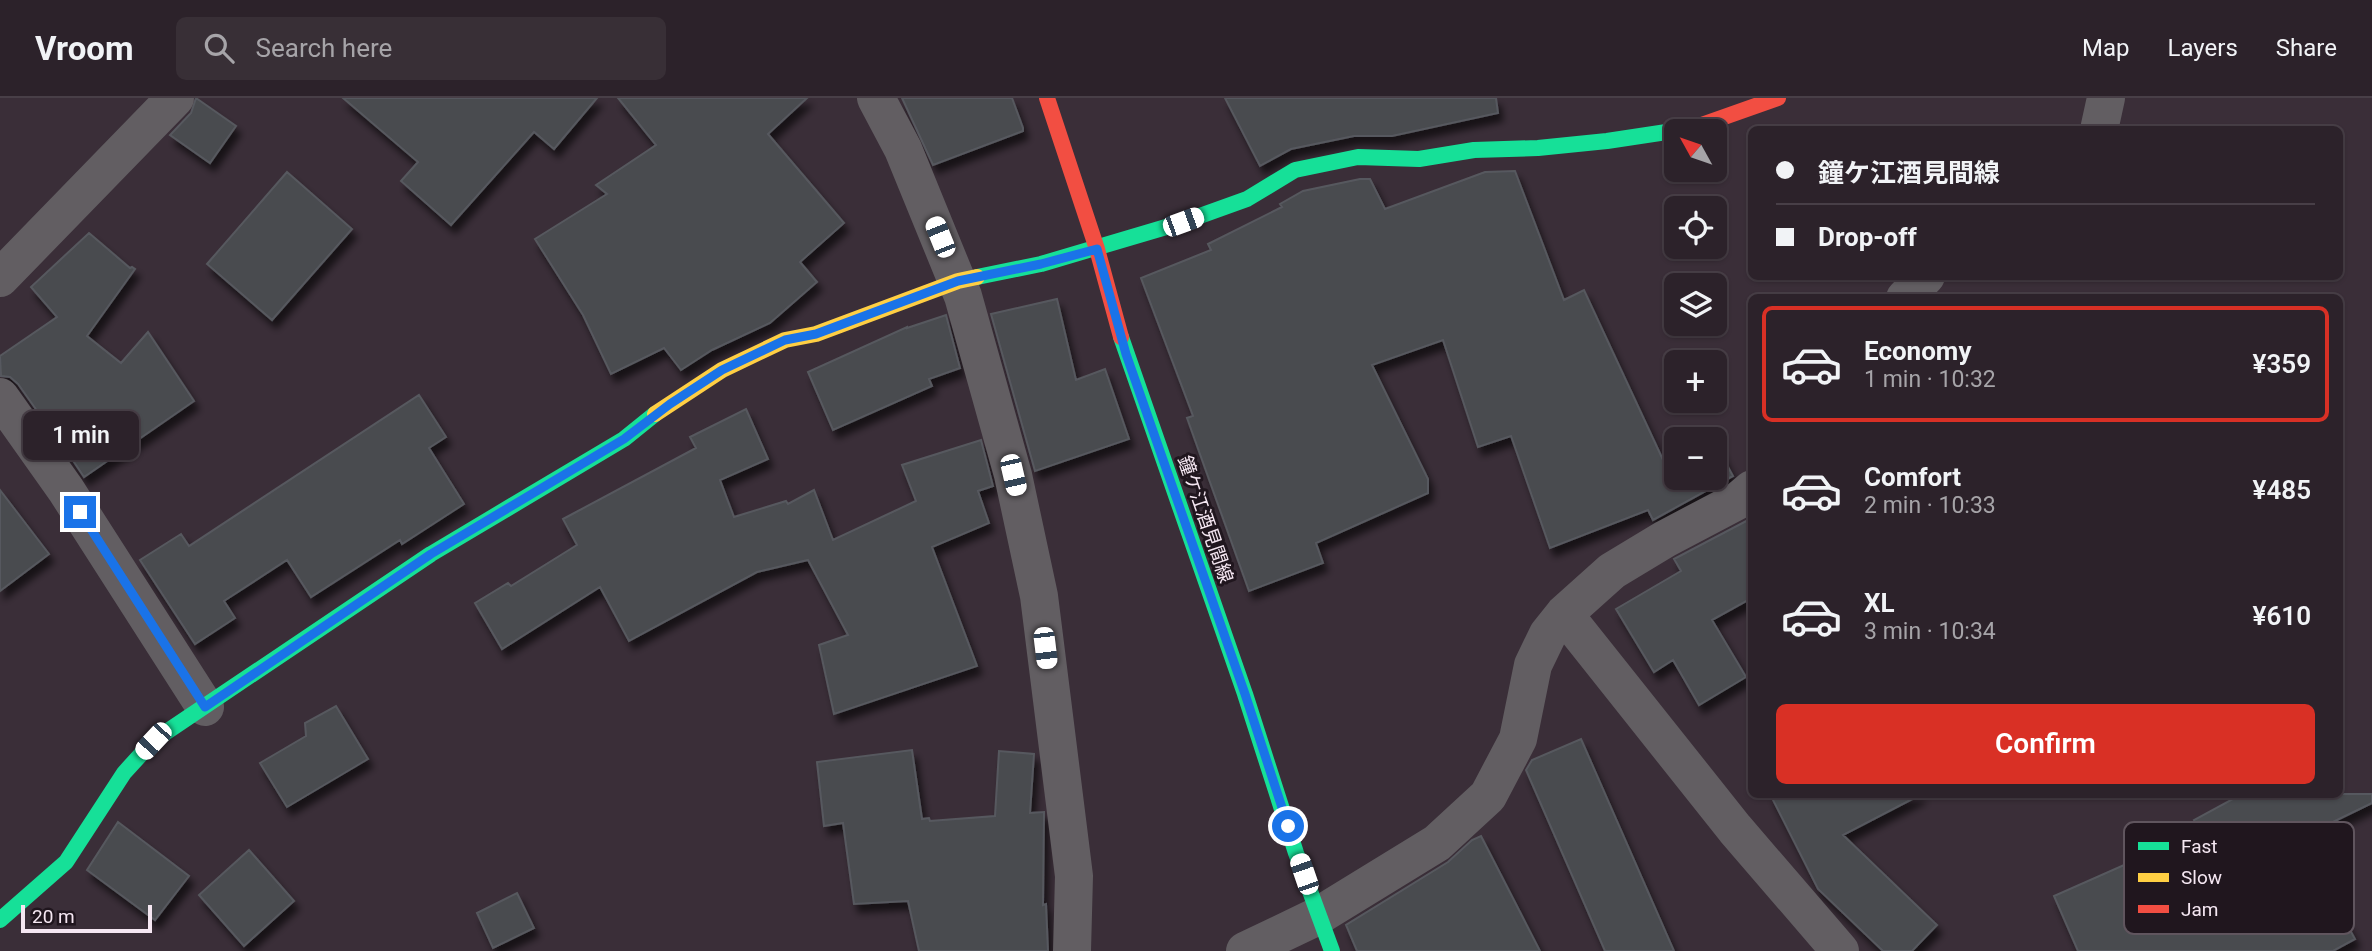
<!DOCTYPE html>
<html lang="en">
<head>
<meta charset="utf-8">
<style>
	body { margin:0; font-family:Roboto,"Noto Sans JP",sans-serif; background:#382f36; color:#f1f3f6; height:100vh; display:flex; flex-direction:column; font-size:26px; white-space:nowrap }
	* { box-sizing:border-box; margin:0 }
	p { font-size:23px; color:#a6a4a8 }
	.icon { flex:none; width:38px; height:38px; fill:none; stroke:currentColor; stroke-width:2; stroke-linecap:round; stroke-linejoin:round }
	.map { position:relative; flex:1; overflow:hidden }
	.details { position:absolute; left:1748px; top:196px; width:595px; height:504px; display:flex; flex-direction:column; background:#2c222a; border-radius:10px; box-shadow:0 2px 5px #0004,0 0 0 2px #483f47 }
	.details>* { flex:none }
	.hud { position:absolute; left:1748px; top:28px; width:595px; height:154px; border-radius:10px; box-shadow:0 2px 5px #0004,0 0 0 2px #483f47; display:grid; align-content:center; height:154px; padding:0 28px; background:#2c222a }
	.needle { width:46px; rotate:310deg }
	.tools { position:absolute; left:1664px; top:21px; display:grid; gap:14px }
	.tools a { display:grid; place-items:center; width:63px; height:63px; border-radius:10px; background:#2c222a; box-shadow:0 2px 5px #0004,0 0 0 2px #483f47; font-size:35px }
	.scale { position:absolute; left:21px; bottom:18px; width:131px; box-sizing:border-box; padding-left:7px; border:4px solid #f5e7f2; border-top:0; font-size:19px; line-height:24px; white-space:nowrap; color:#f5e7f2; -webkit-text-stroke:5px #20161e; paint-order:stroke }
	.end { position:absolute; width:32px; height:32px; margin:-16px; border:9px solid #1a73e8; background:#fff; box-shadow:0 0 0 4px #fff }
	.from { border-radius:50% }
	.bubble { position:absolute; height:49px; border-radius:10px; background:#2c222a; box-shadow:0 2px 5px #0004,0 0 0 2px #483f47; font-size:23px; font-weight:600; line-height:49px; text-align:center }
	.car { position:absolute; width:21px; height:42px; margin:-21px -10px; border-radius:9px; box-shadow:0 0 5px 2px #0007; background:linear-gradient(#fff 24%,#345 0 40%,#fff 0 76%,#345 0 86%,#fff 0) }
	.hud b { display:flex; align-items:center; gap:24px; height:66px; font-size:26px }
	.hud b+b { border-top:2px solid #483f47 }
	.hud i { width:18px; height:18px; background:#f1f3f6 }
	ul { padding:12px 0 0; list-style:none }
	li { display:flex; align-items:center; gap:21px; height:116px; margin:0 14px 10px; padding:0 14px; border:4px solid transparent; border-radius:10px }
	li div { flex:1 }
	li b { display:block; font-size:26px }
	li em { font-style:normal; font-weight:600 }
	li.current { border-color:#d93025 }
	li>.icon { width:63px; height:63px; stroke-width:1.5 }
	.button { display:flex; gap:14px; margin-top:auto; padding:14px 28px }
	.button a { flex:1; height:80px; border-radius:10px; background:#d93025; color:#fff; font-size:28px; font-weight:600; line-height:80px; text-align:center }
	header { display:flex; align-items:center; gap:42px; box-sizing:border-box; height:98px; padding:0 35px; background:#2c222a; border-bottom:2px solid #483f47 }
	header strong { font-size:33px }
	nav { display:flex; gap:38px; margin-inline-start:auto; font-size:24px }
	.search { width:490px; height:63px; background:#382f36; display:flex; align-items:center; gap:18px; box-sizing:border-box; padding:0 24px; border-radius:10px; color:#a6a4a8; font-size:26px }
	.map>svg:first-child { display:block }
	.building { fill:#494b50; stroke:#57595e; stroke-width:2; filter:url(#shadow) }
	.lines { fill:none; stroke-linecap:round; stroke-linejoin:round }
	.street { stroke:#625e62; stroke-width:38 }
	.fast { stroke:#16e098; stroke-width:16 }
	.slow { stroke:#ffcf43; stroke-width:16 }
	.jam { stroke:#f24e42; stroke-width:16 }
	.route { stroke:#1a73e8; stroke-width:9 }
	.labels { text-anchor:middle; stroke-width:6; stroke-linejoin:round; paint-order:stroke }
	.street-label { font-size:19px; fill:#f5e7f2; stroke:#20161e }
	.key { fill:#20161e; stroke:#60555e; stroke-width:2 }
	.key-label { font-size:19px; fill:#f5e7f2 }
</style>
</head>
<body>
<header>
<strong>Vroom</strong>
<div class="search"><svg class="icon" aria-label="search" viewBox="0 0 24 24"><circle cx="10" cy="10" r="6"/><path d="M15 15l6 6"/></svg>Search here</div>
<nav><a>Map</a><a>Layers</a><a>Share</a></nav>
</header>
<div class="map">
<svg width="2372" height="853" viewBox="0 0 2372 853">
	<defs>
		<filter id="shadow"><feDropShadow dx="4.5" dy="8" stdDeviation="3.5" flood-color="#0009"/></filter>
	</defs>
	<rect width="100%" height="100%" fill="#3a2e38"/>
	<path class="building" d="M 196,0 L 236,28 L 210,65 L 170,37 L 191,15 Z
		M 343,0 L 597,0 L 554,51 L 534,34 L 451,127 L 401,83 L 418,64 Z
		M 618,0 L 807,0 L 768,36 L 844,125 L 800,164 L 817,184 L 770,225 L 712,252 L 681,272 L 664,250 L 611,276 L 583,217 L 535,141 L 607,96 L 596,87 L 656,47 Z
		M 902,0 L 1012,0 L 1023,30 L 1023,33 L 933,67 Z
		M 1225,0 L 1496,0 L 1498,15 L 1392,38 L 1354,38 L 1291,51 L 1260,68 Z
		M 1515,73 L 1564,202 L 1584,192 L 1664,364 L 1676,357 L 1676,380 L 1715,380 L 1715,345 L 1733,378 L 1653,422 L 1648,412 L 1550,450 L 1511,338 L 1478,349 L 1443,242 L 1372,267 L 1428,381 L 1428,395 L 1316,445 L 1323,465 L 1249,493 L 1187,320 L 1193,318 L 1141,180 L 1211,152 L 1208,146 L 1282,109 L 1280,106 L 1303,93 L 1360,81 L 1370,81 L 1385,111 L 1485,74 Z
		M 287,74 L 352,131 L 272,222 L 207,166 Z
		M 89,135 L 130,170 L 132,169 L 135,171 L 87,238 L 121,265 L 148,234 L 194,303 L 84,379 L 42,316 L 40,317 L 18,286 L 10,279 L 1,278 L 0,258 L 57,219 L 31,189 Z
		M 1057,201 L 1076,282 L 1105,271 L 1129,341 L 1035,373 L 991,216 Z
		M 946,217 L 960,270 L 929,281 L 932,288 L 833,332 L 808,274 L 907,229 L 907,230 Z
		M 419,297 L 446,339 L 429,350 L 464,406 L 402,446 L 400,442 L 311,499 L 287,462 L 224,503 L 235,520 L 195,546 L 140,462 L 181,436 L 189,448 Z
		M 746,311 L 768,361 L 720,382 L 734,419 L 786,403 L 788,406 L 814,392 L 833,442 L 916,403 L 902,367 L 981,342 L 993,388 L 978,393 L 989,425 L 932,449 L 977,568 L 834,616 L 819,547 L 848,537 L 808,462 L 757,474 L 629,543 L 600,489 L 502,551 L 475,505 L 508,485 L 511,488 L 577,447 L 563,421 L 696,350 L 690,339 Z
		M 0,392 L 49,456 L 0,493 Z
		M 1752,420 L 1752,500 L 1712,522 L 1746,579 L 1699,607 L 1673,562 L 1654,574 L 1616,511 L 1681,473 L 1674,461 Z
		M 336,608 L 368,661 L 287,709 L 260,665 L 306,638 L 305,625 Z
		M 1581,641 L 1674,853 L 1605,853 L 1526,672 L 1532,662 Z
		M 912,652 L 922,721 L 929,720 L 930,723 L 995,718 L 999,653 L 1034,656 L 1030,715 L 1044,714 L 1043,807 L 1046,806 L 1048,853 L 919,853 L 908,803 L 854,806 L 843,725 L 824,728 L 817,664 Z
		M 1770,696 L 1922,696 L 1843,737 L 1937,827 L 1912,853 L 1883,853 L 1818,791 Z
		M 2242,696 L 2372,696 L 2372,705 L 2300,740 L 2355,841 L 2333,853 L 2078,853 L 2054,798 L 2201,733 L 2194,722 Z
		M 118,724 L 189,778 L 155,822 L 87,772 Z
		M 1481,738 L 1540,853 L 1357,853 L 1346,827 L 1448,764 L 1472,742 Z
		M 249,752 L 294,803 L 244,848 L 199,797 Z
		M 517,795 L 534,830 L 493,850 L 477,815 Z"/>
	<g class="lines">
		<path class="street" d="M 876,0 L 903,51 L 963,198 L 1013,377 L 1039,498 L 1074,778 L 1072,853
			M 2099,32 L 2106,0
			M 0,180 L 175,0
			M 1905,200 L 1926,178
			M 0,299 L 66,392 L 205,609
			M 1564,516 L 1735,731 L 1840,853
			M 1245,853 L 1318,818 L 1437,745 L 1488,698 L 1518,641 L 1533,567 L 1548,536 L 1564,516 L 1612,473 L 1665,441 L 1739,402 L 1752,391"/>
		<path class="fast" d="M 977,179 L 1041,166 L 1183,124 L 1247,101 L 1295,72 L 1358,59 L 1419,61 L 1474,52 L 1538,50 L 1607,43 L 1693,30
			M 1121,239 L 1245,596 L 1296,755 L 1332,853
			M 0,822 L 66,764 L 124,675 L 153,643 L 431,456 L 624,341 L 655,316"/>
		<path class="slow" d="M 655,316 L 722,272 L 785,242 L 816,236 L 958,183 L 977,179"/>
		<path class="jam" d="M 1047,0 L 1097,151 L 1121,239
			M 1693,30 L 1778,0"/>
	</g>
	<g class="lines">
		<path class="route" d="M 80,414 L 205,609 L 431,456 L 624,341 L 670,306 L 722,272 L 785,242 L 816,236 L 958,183 L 1041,166 L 1097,151 L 1126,256 L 1245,596 L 1288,728"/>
	</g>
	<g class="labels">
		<g class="street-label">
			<text transform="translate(1206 421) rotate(71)" y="7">鐘ケ江酒見間線</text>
		</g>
	</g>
	<rect x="2124" y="724" width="230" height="112" rx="10" class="key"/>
	<rect x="2138" y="744" width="31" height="8" fill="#16e098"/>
	<rect x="2138" y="775" width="31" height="9" fill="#ffcf43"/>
	<rect x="2138" y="807" width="31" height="8" fill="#f24e42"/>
	<g class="key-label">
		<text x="2181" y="755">Fast</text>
		<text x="2181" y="786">Slow</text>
		<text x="2181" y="818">Jam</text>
	</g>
</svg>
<div class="tools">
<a><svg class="needle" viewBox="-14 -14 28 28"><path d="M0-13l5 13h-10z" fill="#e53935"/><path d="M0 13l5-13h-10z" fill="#a6a4a8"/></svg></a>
<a><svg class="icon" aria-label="locate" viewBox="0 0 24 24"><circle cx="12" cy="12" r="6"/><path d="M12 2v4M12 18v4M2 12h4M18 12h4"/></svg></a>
<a><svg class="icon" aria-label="layers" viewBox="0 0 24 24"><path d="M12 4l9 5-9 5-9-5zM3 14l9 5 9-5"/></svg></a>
<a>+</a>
<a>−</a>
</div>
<div class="scale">20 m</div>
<i class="end from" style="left:1288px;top:728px"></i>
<i class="end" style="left:80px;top:414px"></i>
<div class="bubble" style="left:23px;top:313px;width:116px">1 min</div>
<i class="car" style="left:1183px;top:124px;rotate:70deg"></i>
<i class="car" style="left:940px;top:139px;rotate:338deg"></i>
<i class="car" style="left:1013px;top:377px;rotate:167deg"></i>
<i class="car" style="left:1045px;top:550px;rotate:173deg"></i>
<i class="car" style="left:153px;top:643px;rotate:223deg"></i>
<i class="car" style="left:1304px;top:776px;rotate:341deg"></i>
<div class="hud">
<b><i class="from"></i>鐘ケ江酒見間線</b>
<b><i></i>Drop-off</b>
</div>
<section class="details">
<ul>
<li class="current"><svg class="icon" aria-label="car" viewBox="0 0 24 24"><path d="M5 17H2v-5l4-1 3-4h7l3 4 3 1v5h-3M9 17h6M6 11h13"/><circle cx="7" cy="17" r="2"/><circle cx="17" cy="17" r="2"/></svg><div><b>Economy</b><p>1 min · 10:32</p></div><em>¥359</em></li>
<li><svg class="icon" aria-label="car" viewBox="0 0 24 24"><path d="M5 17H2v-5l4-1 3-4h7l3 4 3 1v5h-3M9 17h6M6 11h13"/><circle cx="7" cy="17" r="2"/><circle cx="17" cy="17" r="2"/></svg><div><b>Comfort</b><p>2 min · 10:33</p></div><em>¥485</em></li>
<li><svg class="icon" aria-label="car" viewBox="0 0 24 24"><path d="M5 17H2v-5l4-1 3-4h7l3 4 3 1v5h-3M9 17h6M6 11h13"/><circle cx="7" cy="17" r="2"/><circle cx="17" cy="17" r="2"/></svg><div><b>XL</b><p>3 min · 10:34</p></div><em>¥610</em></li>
</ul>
<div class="button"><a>Confirm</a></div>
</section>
</div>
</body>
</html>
